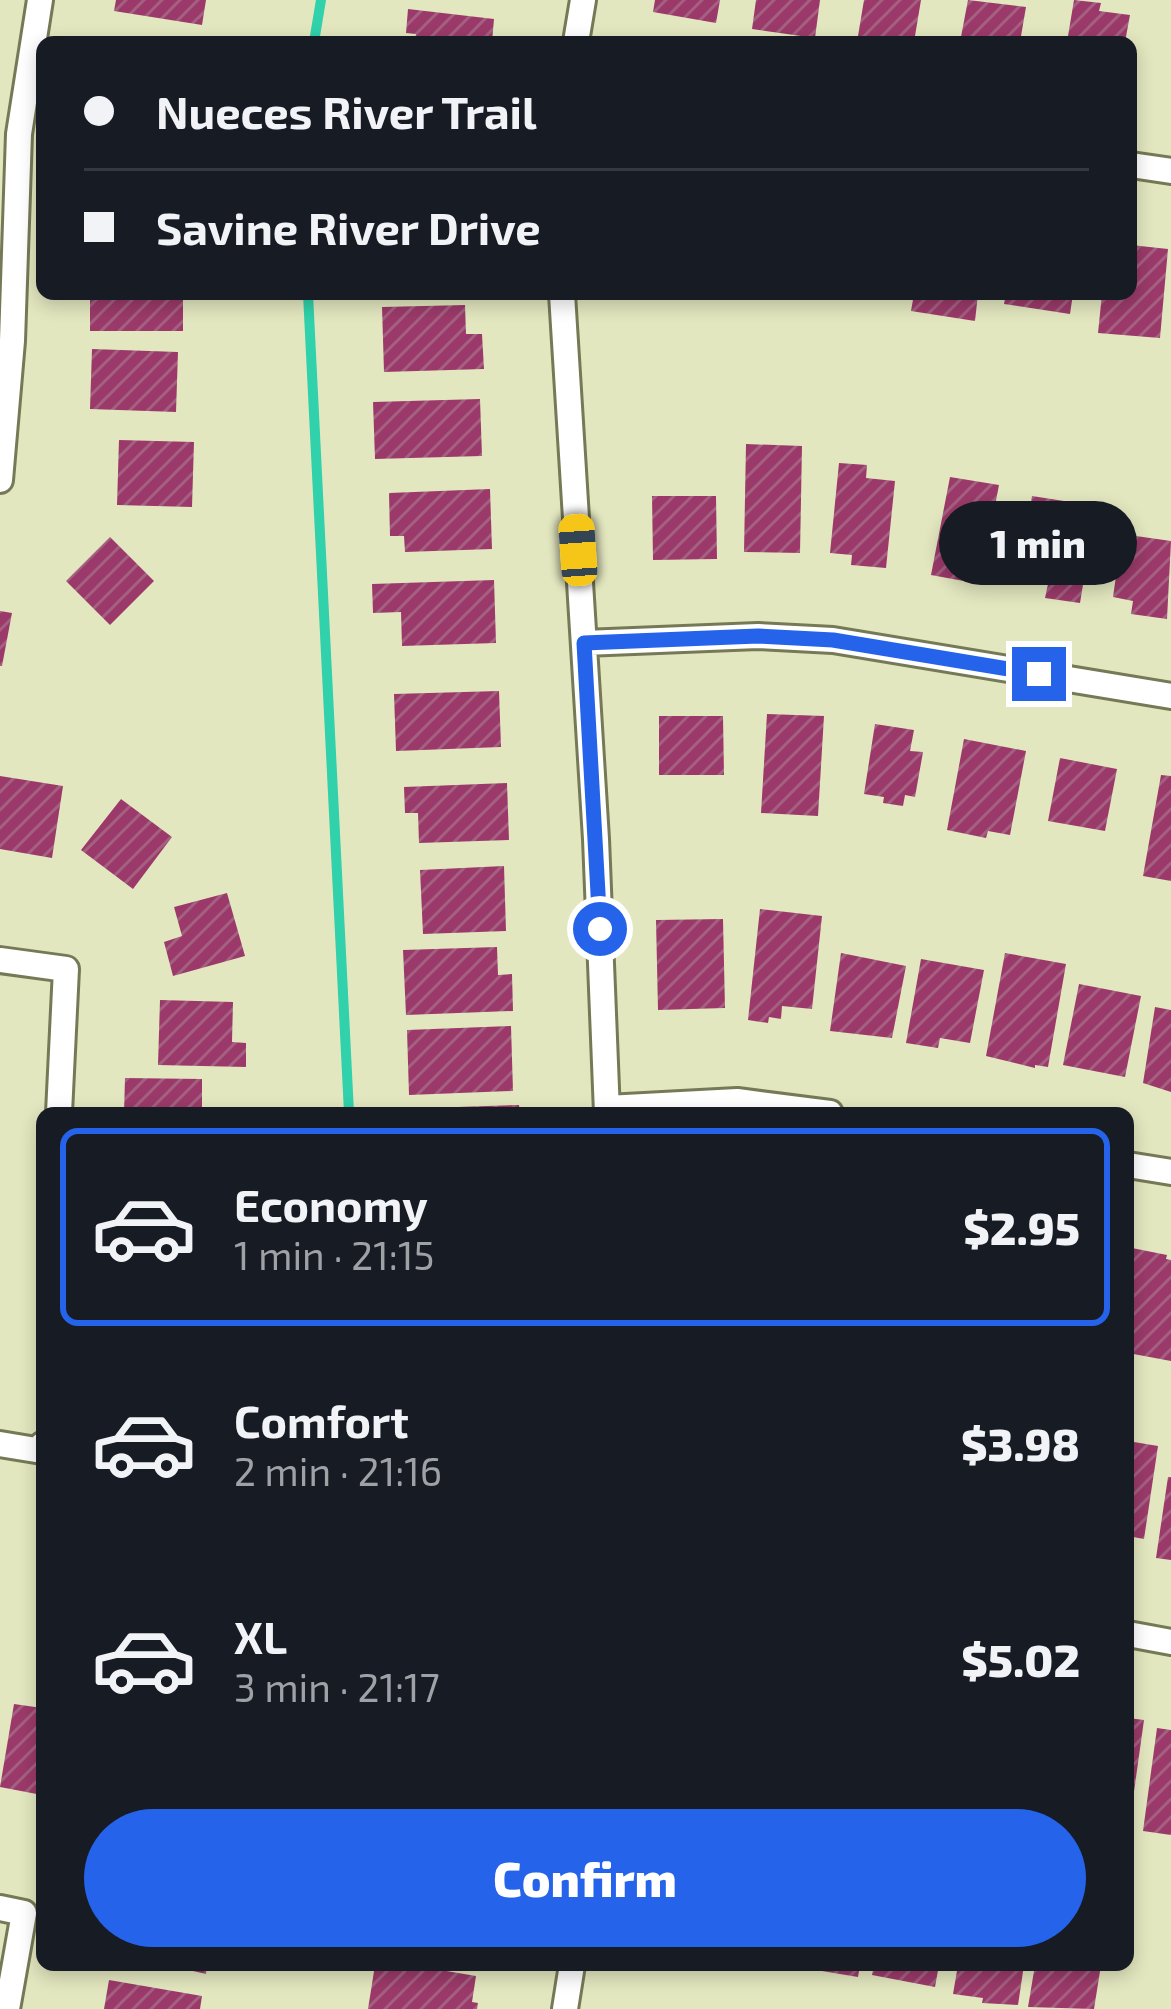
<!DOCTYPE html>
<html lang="en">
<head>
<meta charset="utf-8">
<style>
	body { margin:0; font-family:"Exo 2",sans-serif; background:#20242c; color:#f1f3f6; height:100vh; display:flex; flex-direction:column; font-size:45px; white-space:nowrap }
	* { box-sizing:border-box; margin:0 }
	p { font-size:39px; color:#9ea1a6 }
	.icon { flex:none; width:66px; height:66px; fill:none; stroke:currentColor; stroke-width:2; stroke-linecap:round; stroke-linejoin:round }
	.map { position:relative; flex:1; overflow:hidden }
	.sheet { position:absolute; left:36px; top:1107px; width:1098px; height:864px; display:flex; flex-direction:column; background:#171b24; border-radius:18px; box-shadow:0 6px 18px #0003 }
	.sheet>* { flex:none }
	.banner { position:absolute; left:36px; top:36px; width:1101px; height:264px; border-radius:18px; box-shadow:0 6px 18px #0003; display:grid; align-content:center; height:264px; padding:0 48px; background:#171b24 }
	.end { position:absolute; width:54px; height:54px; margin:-27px; border:15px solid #2563eb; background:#fff; box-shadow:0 0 0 6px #fff }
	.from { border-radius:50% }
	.bubble { position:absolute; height:84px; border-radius:42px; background:#171b24; box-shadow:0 6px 18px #0003; font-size:39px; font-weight:800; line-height:84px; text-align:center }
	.car { position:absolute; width:36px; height:72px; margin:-36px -18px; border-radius:15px; box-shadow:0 0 9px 3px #0007; background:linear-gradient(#f5c518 24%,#345 0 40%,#f5c518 0 76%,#345 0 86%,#f5c518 0) }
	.banner b { display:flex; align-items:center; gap:42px; height:114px; font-size:45px }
	.banner b+b { border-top:3px solid #363941 }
	.banner i { width:30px; height:30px; background:#f1f3f6 }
	ul { padding:21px 0 0; list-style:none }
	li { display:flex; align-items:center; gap:36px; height:198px; margin:0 24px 18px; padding:0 24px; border:6px solid transparent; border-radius:18px }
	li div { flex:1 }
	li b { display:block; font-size:45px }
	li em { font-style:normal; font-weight:800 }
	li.on { border-color:#2563eb }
	li>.icon { width:108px; height:108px; stroke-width:1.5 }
	.cta { display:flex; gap:24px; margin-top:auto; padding:24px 48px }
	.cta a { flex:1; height:138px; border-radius:72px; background:#2563eb; color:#fff; font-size:48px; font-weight:800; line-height:138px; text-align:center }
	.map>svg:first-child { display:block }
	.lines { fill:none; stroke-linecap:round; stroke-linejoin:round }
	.stream { stroke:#30d1ab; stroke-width:10 }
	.building { fill:url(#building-hatch) }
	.minor-casing { stroke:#767955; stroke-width:30 }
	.minor { stroke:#fff; stroke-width:24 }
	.route { stroke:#2563eb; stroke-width:15 }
</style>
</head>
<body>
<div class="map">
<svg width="1171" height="2009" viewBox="0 0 1171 2009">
	<defs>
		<pattern id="building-hatch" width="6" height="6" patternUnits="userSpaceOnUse" patternTransform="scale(3)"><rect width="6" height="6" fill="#9b3a6a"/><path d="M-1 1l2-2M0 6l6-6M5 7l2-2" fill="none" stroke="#a46080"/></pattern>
	</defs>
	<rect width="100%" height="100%" fill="#e3e7bf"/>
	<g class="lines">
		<path class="stream" d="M 314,42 L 321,0
			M 308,294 L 349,1113"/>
	</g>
	<path class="building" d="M 116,0 L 206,0 L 202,25 L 114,11 Z
		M 655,0 L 720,0 L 716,23 L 653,12 Z
		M 756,0 L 820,0 L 815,38 L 752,29 Z
		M 864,0 L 921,0 L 914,42 L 857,42 Z
		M 968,0 L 1026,7 L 1020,42 L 960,42 Z
		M 1074,0 L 1101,3 L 1099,11 L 1130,15 L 1125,42 L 1067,42 Z
		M 408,9 L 494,19 L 492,42 L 415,42 L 416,34 L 406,33 Z
		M 1131,245 L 1168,249 L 1160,338 L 1098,333 L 1102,294 L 1131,294 Z
		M 90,294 L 183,294 L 183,331 L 90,331 Z
		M 914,294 L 978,294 L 975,321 L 911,311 Z
		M 1006,294 L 1073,294 L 1070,314 L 1004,304 Z
		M 465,305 L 466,334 L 482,334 L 484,369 L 384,372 L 382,307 Z
		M 92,349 L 178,352 L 176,412 L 90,409 Z
		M 480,399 L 482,456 L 375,459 L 373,402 Z
		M 119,440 L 194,442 L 192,507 L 117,505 Z
		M 746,444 L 802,446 L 800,553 L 744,552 Z
		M 839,463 L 867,465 L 866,478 L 895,481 L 886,568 L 851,565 L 852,555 L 830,553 Z
		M 950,477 L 999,485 L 980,584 L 931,575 Z
		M 490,489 L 492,549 L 405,552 L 404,536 L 390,536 L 389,493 Z
		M 652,496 L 716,496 L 717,559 L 653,560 Z
		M 1032,496 L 1096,506 L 1080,603 L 1045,598 L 1048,584 L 1019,579 Z
		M 1122,534 L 1171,541 L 1167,619 L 1131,614 L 1133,601 L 1113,597 Z
		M 110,537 L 154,581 L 110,625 L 66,581 Z
		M 494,580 L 496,643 L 402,646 L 401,612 L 373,613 L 372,584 Z
		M 0,611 L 12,613 L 2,666 L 0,666 Z
		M 499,691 L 501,747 L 396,751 L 394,694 Z
		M 767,714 L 824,716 L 818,816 L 761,813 Z
		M 659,716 L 723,716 L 724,775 L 659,775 Z
		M 875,724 L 914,730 L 910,751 L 923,752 L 915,797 L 905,795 L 903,806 L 883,803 L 884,797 L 864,794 Z
		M 964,739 L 1026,751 L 1010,835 L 988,831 L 986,838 L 947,830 Z
		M 1060,758 L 1117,769 L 1105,831 L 1048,821 Z
		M 1161,775 L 1171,776 L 1171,881 L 1143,876 Z
		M 0,776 L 63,786 L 52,858 L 0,849 Z
		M 507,783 L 509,840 L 419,843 L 418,813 L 405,813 L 404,787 Z
		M 121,799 L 172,837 L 133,889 L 81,850 Z
		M 504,866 L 506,931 L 423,934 L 420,870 Z
		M 227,893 L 245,956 L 173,976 L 164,942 L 182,936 L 174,907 Z
		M 760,909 L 822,916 L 812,1009 L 782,1006 L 781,1019 L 769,1017 L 768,1023 L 748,1020 Z
		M 723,919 L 725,1008 L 658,1010 L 656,920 Z
		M 497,947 L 498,975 L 512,974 L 513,1011 L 406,1015 L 403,950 Z
		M 841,953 L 906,966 L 892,1038 L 830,1031 Z
		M 1005,953 L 1066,964 L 1048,1067 L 1035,1065 L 1035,1068 L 986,1056 Z
		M 921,959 L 984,970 L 970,1043 L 940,1038 L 938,1048 L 906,1043 Z
		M 1079,984 L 1141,996 L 1125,1077 L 1063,1065 Z
		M 160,1000 L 233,1002 L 232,1042 L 246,1043 L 246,1067 L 158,1065 Z
		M 1155,1007 L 1171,1010 L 1171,1092 L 1143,1083 Z
		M 511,1026 L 513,1091 L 409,1095 L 407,1030 Z
		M 125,1078 L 202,1079 L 202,1113 L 124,1113 Z
		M 519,1105 L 520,1113 L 427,1113 L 427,1108 Z
		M 1132,1248 L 1167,1255 L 1166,1259 L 1171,1260 L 1171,1361 L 1128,1353 L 1128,1268 Z
		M 1128,1441 L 1158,1446 L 1144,1539 L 1128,1536 Z
		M 1168,1477 L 1171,1477 L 1171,1560 L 1156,1558 Z
		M 14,1704 L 42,1708 L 42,1795 L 0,1787 Z
		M 1128,1718 L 1144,1720 L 1131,1813 L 1128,1813 Z
		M 1157,1728 L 1171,1730 L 1171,1835 L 1143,1831 Z
		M 167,1965 L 207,1965 L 206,1974 Z
		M 375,1965 L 411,1965 L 476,1976 L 472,2002 L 478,2003 L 477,2009 L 368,2009 Z
		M 823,1965 L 860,1965 L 858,1977 L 822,1971 Z
		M 874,1965 L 939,1965 L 935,1987 L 872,1975 Z
		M 958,1965 L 1024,1965 L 1018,2005 L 982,2003 L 983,1998 L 953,1994 Z
		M 1035,1965 L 1101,1965 L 1094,2009 L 1028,2007 Z
		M 109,1980 L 202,1996 L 200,2009 L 104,2009 Z"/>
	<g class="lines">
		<g class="minor-casing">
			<path id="minor" d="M 576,42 L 583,0
				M 1131,165 L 1171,171
				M 562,294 L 596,839 L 607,1113
				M 0,480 L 12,341 L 19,134 L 40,0
				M 584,643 L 758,636 L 833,640 L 1171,696
				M 0,960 L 66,969 L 59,1113
				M 607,1108 L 737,1101 L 830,1113
				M 1128,1165 L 1171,1172
				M 0,1444 L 42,1451 L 42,1445
				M 1128,1634 L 1171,1642
				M 0,1908 L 24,1913 L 7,2009
				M 565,2009 L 572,1965"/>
		</g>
		<use href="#minor" class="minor"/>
	</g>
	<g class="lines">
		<path class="route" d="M 600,929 L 584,643 L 758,636 L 833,640 L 1039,674"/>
	</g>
</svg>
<i class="end from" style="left:600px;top:929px"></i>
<i class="end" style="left:1039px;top:674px"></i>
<div class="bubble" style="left:939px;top:501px;width:198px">1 min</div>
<i class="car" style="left:578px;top:550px;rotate:356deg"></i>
<div class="banner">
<b><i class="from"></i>Nueces River Trail</b>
<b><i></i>Savine River Drive</b>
</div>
<section class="sheet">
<ul>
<li class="on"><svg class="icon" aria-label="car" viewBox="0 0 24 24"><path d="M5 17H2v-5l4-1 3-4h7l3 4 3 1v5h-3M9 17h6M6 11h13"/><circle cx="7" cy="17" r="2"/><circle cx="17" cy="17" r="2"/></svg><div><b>Economy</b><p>1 min · 21:15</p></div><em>$2.95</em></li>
<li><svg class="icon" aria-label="car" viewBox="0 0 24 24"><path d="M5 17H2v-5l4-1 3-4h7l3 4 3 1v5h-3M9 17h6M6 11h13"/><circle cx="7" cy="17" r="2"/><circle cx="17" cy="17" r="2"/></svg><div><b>Comfort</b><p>2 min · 21:16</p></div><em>$3.98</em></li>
<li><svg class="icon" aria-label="car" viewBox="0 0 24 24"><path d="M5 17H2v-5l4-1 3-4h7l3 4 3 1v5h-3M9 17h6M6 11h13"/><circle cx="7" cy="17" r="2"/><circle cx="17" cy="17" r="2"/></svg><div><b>XL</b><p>3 min · 21:17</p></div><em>$5.02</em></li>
</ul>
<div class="cta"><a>Confirm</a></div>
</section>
</div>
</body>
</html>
